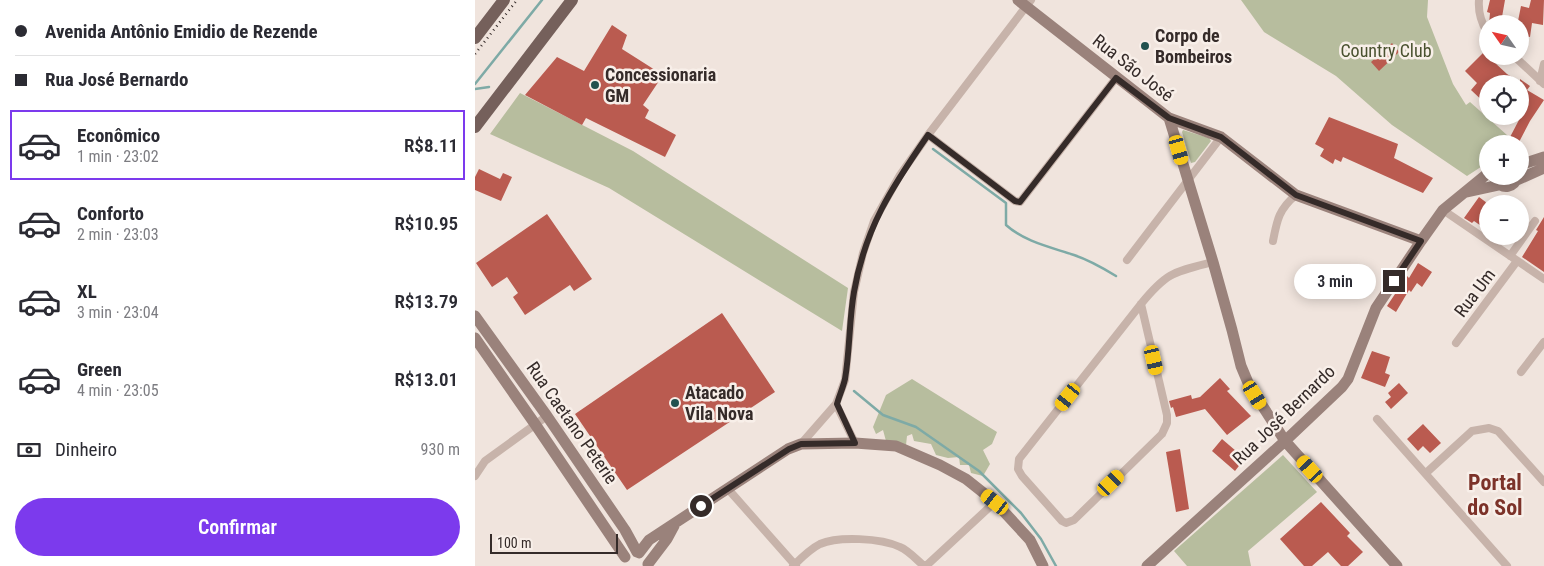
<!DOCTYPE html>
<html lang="pt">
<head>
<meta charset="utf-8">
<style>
	body { margin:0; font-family:"Roboto Condensed",sans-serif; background:#f7f7f7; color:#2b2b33; height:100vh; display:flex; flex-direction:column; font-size:19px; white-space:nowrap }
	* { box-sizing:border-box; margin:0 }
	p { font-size:16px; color:#7c7c81 }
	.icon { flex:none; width:28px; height:28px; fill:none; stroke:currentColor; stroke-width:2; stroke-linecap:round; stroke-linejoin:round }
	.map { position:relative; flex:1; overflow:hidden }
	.drawer { display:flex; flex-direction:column; background:#fff; width:475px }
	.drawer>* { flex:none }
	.guide { display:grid; align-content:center; height:110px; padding:0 15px; background:#fff }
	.needle { width:32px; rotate:304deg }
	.tools { position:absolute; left:1004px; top:15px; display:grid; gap:10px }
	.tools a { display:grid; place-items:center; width:50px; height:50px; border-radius:50%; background:#fff; box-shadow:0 2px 12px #0003; font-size:25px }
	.scale { position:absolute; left:15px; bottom:12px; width:128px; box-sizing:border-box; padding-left:5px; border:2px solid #352b29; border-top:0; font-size:14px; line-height:18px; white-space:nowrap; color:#352b29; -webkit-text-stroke:4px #f8efe9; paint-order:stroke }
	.end { position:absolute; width:22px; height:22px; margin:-11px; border:6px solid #352b29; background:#fff; box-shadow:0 0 0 2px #fff }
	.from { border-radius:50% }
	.bubble { position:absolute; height:35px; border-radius:18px; background:#fff; box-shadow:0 2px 12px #0003; font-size:16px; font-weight:600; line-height:35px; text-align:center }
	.car { position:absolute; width:15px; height:30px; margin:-15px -8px; border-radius:6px; box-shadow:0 0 4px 1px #0007; background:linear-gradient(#f5c518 24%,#345 0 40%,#f5c518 0 76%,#345 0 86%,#f5c518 0) }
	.guide b { display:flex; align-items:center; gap:18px; height:48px; font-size:19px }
	.guide b+b { border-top:1px solid #e1e1e2 }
	.guide i { width:12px; height:12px; background:#2b2b33 }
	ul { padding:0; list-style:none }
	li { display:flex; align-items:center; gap:15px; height:70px; margin:0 10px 8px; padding:0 5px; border:2px solid transparent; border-radius:0px }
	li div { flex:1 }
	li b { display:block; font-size:19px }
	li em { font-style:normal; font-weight:600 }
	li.on { border-color:#7c3aed }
	li>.icon { width:45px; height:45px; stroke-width:1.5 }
	.pay { display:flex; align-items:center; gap:12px; height:55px; padding:0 15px; font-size:19px }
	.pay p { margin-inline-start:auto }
	.action { display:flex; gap:10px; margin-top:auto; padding:10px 15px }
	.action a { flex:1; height:58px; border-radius:30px; background:#7c3aed; color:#fff; font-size:20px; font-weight:600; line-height:58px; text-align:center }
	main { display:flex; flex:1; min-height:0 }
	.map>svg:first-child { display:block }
	.green { fill:#b7bd9e }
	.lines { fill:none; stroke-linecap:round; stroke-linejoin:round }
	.stream { stroke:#7eaaa6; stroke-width:2.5 }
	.building { fill:#ba5b50 }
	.street { stroke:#c7b3aa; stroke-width:8 }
	.secondary { stroke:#9a827b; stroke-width:11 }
	.primary { stroke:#75605b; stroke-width:12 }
	.rail { stroke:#352b29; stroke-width:2.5; stroke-dasharray:1 4; stroke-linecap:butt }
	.route { stroke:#352b29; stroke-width:6 }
	.poi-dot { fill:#22524f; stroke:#f8efe9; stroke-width:2 }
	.labels { text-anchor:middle; stroke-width:5; stroke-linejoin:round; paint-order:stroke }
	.poi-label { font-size:18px; font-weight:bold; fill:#352b29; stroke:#f8efe9; text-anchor:start }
	.park-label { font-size:18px; fill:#49512f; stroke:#f8efe9 }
	.street-label { font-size:18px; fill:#352b29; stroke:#f8efe9 }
	.district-label { font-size:22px; font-weight:bold; fill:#7c3229; stroke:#f8efe9 }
</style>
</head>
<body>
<main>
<section class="drawer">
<div class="guide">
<b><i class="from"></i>Avenida Antônio Emidio de Rezende</b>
<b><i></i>Rua José Bernardo</b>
</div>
<ul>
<li class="on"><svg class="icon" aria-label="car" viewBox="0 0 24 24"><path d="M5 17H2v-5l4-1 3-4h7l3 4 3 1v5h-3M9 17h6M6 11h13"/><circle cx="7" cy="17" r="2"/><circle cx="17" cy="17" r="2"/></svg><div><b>Econômico</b><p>1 min · 23:02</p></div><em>R$8.11</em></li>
<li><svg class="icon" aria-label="car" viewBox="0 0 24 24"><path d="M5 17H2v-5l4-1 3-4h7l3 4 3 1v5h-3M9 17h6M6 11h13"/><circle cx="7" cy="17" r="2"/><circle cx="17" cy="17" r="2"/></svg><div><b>Conforto</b><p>2 min · 23:03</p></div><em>R$10.95</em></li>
<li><svg class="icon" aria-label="car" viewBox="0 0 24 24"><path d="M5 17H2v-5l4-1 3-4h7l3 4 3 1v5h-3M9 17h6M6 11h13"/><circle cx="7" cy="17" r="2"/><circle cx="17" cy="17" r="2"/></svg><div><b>XL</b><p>3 min · 23:04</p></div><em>R$13.79</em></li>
<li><svg class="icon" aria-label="car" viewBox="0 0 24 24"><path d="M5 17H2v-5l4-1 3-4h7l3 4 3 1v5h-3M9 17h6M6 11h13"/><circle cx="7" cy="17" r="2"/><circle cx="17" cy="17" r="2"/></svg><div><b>Green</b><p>4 min · 23:05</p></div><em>R$13.01</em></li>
</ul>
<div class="pay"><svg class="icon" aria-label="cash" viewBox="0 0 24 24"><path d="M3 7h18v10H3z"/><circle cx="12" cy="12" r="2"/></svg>Dinheiro<p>930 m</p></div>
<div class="action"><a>Confirmar</a></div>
</section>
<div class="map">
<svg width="1069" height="566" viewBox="0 0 1069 566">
	<rect width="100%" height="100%" fill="#f0e4dd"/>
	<path class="green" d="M 766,0 L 953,0 L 952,17 L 978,84 L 991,105 L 995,102 L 1042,144 L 1012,144 L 1012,163 L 992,176 L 917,125 L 861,76 L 789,32 Z
		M 45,93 L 158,151 L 373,288 L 367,331 L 134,188 L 15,134 Z
		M 708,130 L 734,138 L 736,141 L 720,162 L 716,163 L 707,132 Z
		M 437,379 L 522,432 L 517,444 L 508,450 L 515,464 L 508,476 L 496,473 L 494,465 L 485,465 L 484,457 L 473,458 L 461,455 L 456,444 L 439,441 L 437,434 L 432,436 L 431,445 L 411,441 L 408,430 L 401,434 L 398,427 L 411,395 Z
		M 808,455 L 842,492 L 773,551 L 776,566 L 712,566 L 699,551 Z"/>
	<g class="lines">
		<path class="stream" d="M 0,84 L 67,0
			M 0,89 L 14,87
			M 458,149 L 531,203 L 531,225 C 550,242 575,247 599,255 C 614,260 628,268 641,276
			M 379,391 L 408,415 L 441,427 L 504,471 L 546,513 L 566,539 L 581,566"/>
	</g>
	<path class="building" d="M 1015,0 L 1030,0 L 1027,17 L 1043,21 L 1046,6 L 1054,8 L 1056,0 L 1069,0 L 1068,25 L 1057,23 L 1055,37 L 1045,35 L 1045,24 L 1014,24 L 1015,13 L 1012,12 Z
		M 137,25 L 152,35 L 147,49 L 188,75 L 168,105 L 174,110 L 170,118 L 201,135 L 190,157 L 111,118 L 107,125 L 50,95 L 82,57 L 109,71 Z
		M 917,43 L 924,52 L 904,71 L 896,62 Z
		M 1010,51 L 1012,56 L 1015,56 L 1020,61 L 1019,62 L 1032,74 L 1045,82 L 1045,79 L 1055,86 L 1052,90 L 1069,100 L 1055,121 L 1043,144 L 1034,139 L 1045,118 L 1045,84 L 1012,84 L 1012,105 L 996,90 L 1002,83 L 990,71 Z
		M 854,117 L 923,144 L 919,158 L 958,178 L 948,193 L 868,157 L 866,162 L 860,159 L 858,164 L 845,156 L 849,149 L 840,144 Z
		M 4,169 L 25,179 L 28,173 L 37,177 L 26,201 L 0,190 L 0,177 Z
		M 1004,197 L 1012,203 L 1012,230 L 999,221 L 997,223 L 989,218 Z
		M 72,214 L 117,279 L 99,291 L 95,285 L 50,315 L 38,297 L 43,293 L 32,277 L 17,287 L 1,263 Z
		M 1069,217 L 1069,272 L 1047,257 L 1063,231 L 1061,230 Z
		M 943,263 L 957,272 L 947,287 L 942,283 L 936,292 L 934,290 L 921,312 L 912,306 L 932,276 L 934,278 Z
		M 247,313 L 300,392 L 152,490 L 100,414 Z
		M 897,351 L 915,357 L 910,373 L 915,375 L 910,387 L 886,378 Z
		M 745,378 L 755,389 L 752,391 L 776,416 L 752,435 L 730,409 L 701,417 L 698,407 L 696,408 L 694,401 L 716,395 L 717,399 L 725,397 Z
		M 924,383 L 933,393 L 916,409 L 910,402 L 916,397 L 913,393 Z
		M 948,424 L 966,443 L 955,453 L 948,446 L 943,451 L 932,439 Z
		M 747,439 L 761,451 L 758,454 L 767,462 L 760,471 L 737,451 Z
		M 705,449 L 714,509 L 701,512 L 691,452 Z
		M 846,502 L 875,533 L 872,536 L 888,552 L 873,566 L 866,566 L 853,552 L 837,566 L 829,566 L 805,539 Z"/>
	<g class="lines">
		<path class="street" d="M 1004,0 C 1003,12 1006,22 1012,32
			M 1039,56 L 1069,84
			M 1065,81 L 1069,64
			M 453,135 L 540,201 L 545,202 L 641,78
			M 968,210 L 1069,279
			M 798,241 C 802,220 804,209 821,195
			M 1035,256 L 1060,221
			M 652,260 L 746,137
			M 666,304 L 692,415 L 692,423 L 687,434 L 599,520 L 591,523 L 587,521 L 547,476 L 543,469 L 544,459 L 666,304 C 692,272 699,272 738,262
			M 981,343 L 1042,261
			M 1046,372 L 1069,342
			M 361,404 L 370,380 L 379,292 L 388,253 L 399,221 L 425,175 L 453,135 L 556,0
			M 902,419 L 1032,566
			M 326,444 L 361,404 L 380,443
			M 951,473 L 997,431 L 1014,428 L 1023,431 L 1069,482
			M 0,476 L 10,461 L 72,416
			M 253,489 L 321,566
			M 318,566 C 326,558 335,549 345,544 C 363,536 406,538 425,547 C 433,550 442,560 449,566
			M 451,566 L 520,502"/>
		<path class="secondary" d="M 543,0 L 694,118 L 746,137 L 821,195 L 946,241
			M 694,118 L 738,262 L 757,330 L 766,366 L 774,385 L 810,441 L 922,566
			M 1045,165 L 1069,157
			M 1020,180 C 1028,190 1039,188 1043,176
			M 1042,180 L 1069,168
			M 992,192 L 1024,185
			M 0,316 L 72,416 L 150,530 L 162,552
			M 0,338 L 60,424 L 150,557
			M 164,553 L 174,540 L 313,449 L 326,444 L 380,443 L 421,446 L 465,465 L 491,479 L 520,502 L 555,540 L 568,566
			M 173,564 L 192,539 L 199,526
			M 672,566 L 810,441 L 867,387 L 873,379 L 901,308 L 946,241 L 968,210 L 1012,174"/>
		<path class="primary" d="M 0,38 L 29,0
			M 0,127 L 97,0"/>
		<path class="rail" d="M 0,54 L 42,0"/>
	</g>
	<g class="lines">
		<path class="route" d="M 226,506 L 314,449 L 326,444 L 380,443 L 362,404 C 364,396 368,388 370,379 C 375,350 374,320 379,292 C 390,228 417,187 453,135 L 540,201 L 545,202 L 641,78 L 694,118 L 746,137 L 821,195 L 946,241 L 919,281"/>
	</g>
	<g class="poi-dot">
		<circle cx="670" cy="46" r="5"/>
		<circle cx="120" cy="85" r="5"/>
		<circle cx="200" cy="403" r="5"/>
	</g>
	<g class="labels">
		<g class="poi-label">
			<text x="680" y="42">Corpo de<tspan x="680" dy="21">Bombeiros</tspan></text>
			<text x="130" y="81">Concessionaria<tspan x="130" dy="21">GM</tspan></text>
			<text x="210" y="399">Atacado<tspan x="210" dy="21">Vila Nova</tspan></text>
		</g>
		<g class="park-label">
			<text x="911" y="57">Country Club</text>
		</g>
		<g class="street-label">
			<text transform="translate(658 68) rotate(38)" y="6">Rua São José</text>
			<text transform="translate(1000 293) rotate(-53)" y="6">Rua Um</text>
			<text transform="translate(809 415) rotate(-44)" y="6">Rua José Bernardo</text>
			<text transform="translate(97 423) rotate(55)" y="6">Rua Caetano Peterie</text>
		</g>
		<g class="district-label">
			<text x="1020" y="490">Portal<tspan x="1020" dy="25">do Sol</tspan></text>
		</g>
	</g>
</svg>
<div class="tools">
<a><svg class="needle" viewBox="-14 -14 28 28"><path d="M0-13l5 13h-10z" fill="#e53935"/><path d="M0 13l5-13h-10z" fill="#7c7c81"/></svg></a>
<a><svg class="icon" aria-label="locate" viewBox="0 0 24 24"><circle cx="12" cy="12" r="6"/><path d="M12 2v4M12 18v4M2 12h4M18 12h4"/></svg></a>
<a>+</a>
<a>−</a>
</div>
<div class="scale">100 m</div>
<i class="end from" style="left:226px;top:506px"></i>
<i class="end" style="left:919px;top:281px"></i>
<div class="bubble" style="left:819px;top:264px;width:82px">3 min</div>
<i class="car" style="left:704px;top:150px;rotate:164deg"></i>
<i class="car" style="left:679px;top:360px;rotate:167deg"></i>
<i class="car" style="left:780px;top:395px;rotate:149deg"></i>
<i class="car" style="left:593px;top:397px;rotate:218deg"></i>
<i class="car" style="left:835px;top:469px;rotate:318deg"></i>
<i class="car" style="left:636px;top:483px;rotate:46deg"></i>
<i class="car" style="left:520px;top:502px;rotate:308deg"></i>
</div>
</main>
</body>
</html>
